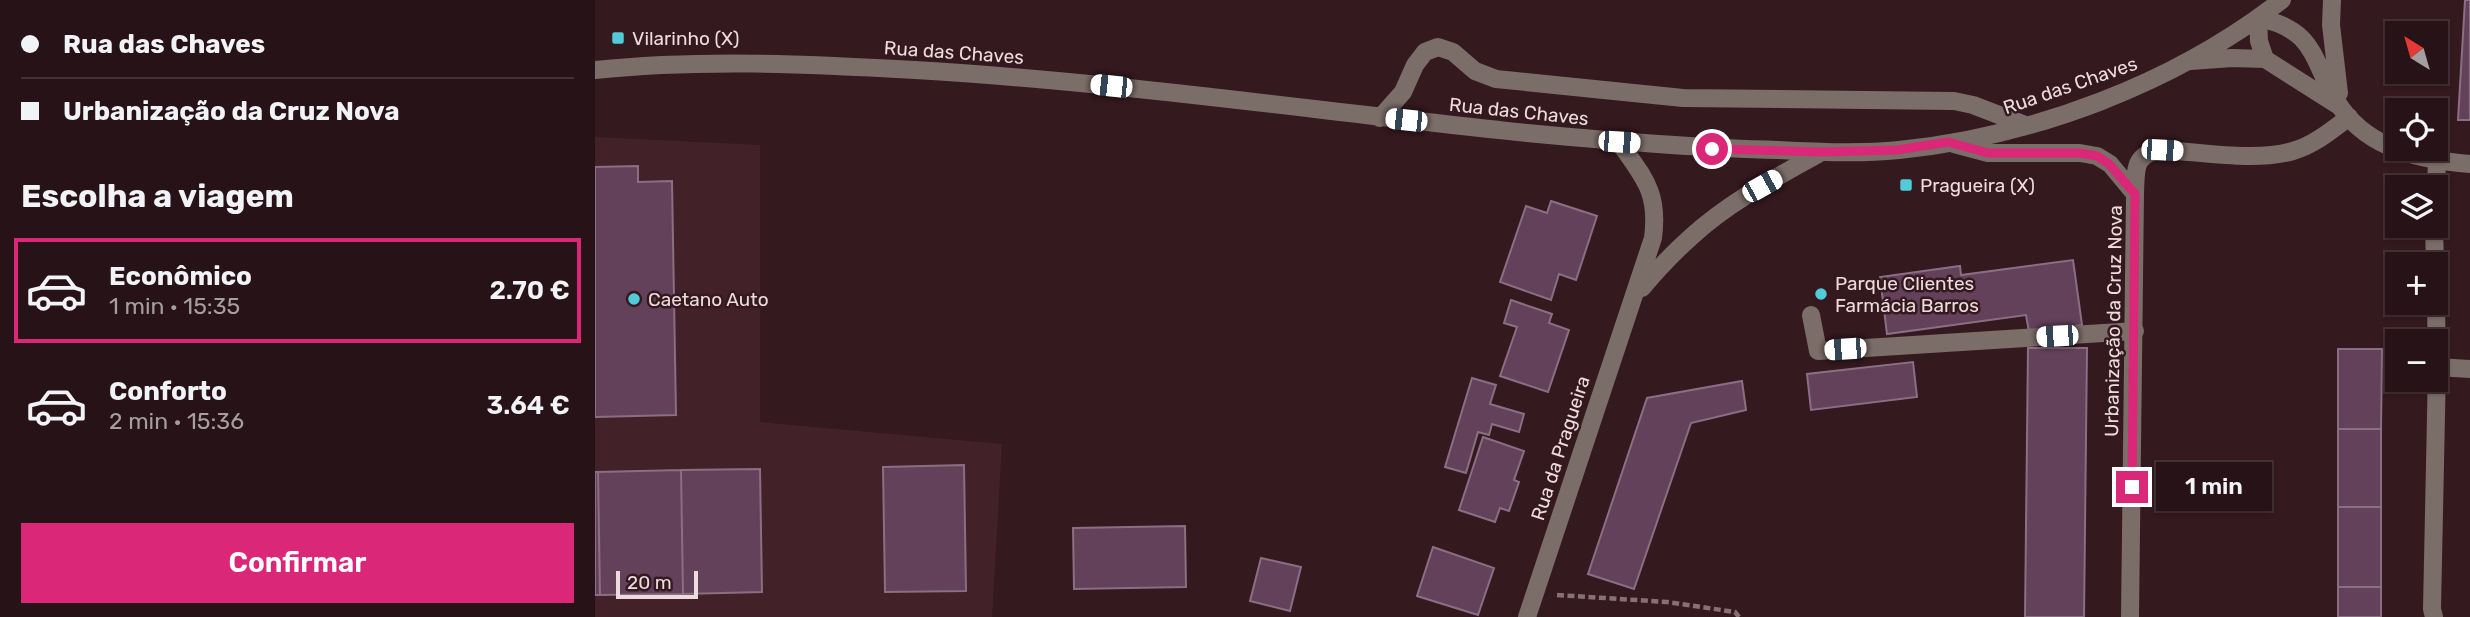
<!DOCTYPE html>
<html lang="pt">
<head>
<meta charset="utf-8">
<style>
	body { margin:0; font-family:Rubik,sans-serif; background:#2f1c20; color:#f1f3f6; height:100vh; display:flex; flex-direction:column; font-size:26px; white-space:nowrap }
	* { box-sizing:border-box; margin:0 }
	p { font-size:23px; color:#a49ea1 }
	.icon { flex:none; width:38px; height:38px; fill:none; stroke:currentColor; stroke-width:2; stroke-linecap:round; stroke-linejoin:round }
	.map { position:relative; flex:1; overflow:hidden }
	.side { display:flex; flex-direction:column; background:#271317; width:595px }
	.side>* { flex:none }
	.guide { display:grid; align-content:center; height:154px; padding:0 21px; background:#271317 }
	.needle { width:46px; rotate:323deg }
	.tools { position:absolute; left:1790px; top:21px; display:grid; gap:14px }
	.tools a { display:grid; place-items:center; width:63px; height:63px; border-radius:0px; background:#271317; box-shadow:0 2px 5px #0004,0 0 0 2px #433236; font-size:35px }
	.scale { position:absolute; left:21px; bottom:18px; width:82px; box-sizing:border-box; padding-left:7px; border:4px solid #eedbde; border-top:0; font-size:19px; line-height:24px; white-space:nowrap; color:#eedbde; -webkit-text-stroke:5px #34191f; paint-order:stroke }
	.end { position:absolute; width:32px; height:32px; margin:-16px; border:9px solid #db2777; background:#fff; box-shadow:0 0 0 4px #fff }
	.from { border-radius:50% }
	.bubble { position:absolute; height:49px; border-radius:0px; background:#271317; box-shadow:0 2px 5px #0004,0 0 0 2px #433236; font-size:23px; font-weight:600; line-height:49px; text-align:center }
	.car { position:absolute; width:21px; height:42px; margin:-21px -10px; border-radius:9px; box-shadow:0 0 5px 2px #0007; background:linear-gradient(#fff 24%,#345 0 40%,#fff 0 76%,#345 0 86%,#fff 0) }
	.guide b { display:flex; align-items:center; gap:24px; height:66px; font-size:26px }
	.guide b+b { border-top:2px solid #433236 }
	.guide i { width:18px; height:18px; background:#f1f3f6 }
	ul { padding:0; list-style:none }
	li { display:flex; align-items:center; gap:21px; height:105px; margin:0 14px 10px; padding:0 7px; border:4px solid transparent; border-radius:0px }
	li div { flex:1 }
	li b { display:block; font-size:26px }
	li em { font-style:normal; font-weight:600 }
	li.active { border-color:#db2777 }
	li>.icon { width:63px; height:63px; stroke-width:1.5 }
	h2 { padding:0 21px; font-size:32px; line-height:84px }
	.action { display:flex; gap:14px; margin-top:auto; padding:14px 21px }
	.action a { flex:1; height:80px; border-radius:0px; background:#db2777; color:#fff; font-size:28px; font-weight:600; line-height:80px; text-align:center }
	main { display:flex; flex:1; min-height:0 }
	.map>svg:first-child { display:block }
	.built { fill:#422128 }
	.building { fill:#63415b; stroke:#8a6f83; stroke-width:2 }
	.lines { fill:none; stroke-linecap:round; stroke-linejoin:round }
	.path { stroke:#887075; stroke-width:4.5; stroke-dasharray:7 3.5; stroke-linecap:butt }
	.minor { stroke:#7b6d68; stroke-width:18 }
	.route { stroke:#db2777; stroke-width:9 }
	.poi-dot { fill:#52cbd9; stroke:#34191f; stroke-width:2.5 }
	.labels { text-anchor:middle; stroke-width:5; stroke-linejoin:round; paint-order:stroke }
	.poi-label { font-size:19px; fill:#eedbde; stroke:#34191f; text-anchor:start }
	.street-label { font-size:19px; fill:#eedbde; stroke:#34191f }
</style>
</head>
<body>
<main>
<section class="side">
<div class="guide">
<b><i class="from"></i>Rua das Chaves</b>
<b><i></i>Urbanização da Cruz Nova</b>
</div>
<h2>Escolha a viagem</h2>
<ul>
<li class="active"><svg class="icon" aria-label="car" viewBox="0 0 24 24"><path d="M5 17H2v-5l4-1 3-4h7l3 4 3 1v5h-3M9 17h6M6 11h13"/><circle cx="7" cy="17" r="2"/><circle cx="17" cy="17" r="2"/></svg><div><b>Econômico</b><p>1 min · 15:35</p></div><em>2.70 €</em></li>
<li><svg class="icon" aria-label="car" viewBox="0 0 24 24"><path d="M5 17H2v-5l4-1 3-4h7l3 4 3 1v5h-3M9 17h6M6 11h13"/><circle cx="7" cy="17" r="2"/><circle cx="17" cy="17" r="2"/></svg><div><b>Conforto</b><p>2 min · 15:36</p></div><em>3.64 €</em></li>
</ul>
<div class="action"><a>Confirmar</a></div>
</section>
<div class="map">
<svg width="1875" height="617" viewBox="0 0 1875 617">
	<rect width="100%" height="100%" fill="#34191f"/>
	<path class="built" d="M 0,137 L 165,145 L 165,422 L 407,444 L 397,617 L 0,617 Z"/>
	<path class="building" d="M 1870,0 L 1875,0 L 1875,120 L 1863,120 Z
		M 43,166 L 43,182 L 77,181 L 81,415 L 0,417 L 0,167 Z
		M 956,201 L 1002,216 L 981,280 L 964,274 L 956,300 L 905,282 L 931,206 L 952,213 Z
		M 1478,260 L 1487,325 L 1434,332 L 1431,315 L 1292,334 L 1285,277 L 1365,266 L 1366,275 Z
		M 916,300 L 957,314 L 954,323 L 974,330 L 953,392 L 905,376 L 922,327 L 909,323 Z
		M 1433,348 L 1492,348 L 1489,617 L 1430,617 Z
		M 1743,349 L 1787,349 L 1786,429 L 1743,429 Z
		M 1318,362 L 1322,397 L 1216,410 L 1212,374 Z
		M 877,378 L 901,385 L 895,404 L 929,414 L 924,432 L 897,424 L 894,435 L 883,432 L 871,473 L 850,467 Z
		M 1147,381 L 1151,410 L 1096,423 L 1039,589 L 993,574 L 1052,398 Z
		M 1743,429 L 1786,429 L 1786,507 L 1743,507 Z
		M 888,437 L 929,451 L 919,480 L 924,482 L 914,511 L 905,508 L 900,522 L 864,510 Z
		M 369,465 L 371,591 L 290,592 L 288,467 Z
		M 165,469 L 167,592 L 88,594 L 86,470 Z
		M 86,470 L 88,594 L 5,595 L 3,472 Z
		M 0,472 L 3,472 L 5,595 L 0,595 Z
		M 1743,507 L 1786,507 L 1786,587 L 1743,587 Z
		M 590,526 L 591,587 L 479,589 L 478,528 Z
		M 838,547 L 899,568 L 883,615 L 822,596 Z
		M 666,558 L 706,567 L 695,611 L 655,601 Z
		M 1743,587 L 1786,587 L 1786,617 L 1743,617 Z"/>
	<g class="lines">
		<path class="path" d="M 962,595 L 1072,602 L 1140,612 L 1144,617"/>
		<path class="minor" d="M 1737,0 L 1736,25 L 1744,93
			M 1663,18 C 1725,30 1716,65 1746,108 C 1776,150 1827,160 1875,164
			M 1663,18 L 1664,41 L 1670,59
			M 1596,61 L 1637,58 L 1670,59 L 1744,106
			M 0,70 C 106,59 214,64 320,70 C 525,82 728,112 932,133 C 1016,141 1099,148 1183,150 C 1223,152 1264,154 1304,150 C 1440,136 1579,84 1687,0
			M 785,118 L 808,92 L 820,65 L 830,52 L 843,47 L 858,52 L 880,71 L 901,79 L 1088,98 L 1359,101 L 1378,105 L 1430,125
			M 1359,144 L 1393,153 L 1485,153 L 1502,156 L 1515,164 L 1540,194
			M 1841,188 L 1842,161
			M 1839,226 L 1840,264
			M 1047,288 C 1062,270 1078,253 1096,237 C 1134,202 1182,177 1227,152
			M 1216,315 L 1223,351 L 1540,331
			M 1842,367 L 1875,369
			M 932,617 L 1058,238 C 1064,192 1049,178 1024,142
			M 1535,617 L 1540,194 C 1541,169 1538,153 1568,150 C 1608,152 1660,162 1698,151 C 1719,145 1737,130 1754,117
			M 1839,617 L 1837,609 L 1842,367 L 1841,303"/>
	</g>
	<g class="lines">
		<path class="route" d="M 1117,149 L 1227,152 L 1302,150 L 1353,142 L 1393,153 L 1485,153 L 1502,156 L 1514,164 L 1540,194 L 1537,487"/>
	</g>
	<g class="poi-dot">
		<rect x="16" y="31" width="14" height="14" rx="3.5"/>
		<rect x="1304" y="178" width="14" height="14" rx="3.5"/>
		<circle cx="1226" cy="294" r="7"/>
		<circle cx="39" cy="299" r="7"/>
	</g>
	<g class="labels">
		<g class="poi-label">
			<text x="37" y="45">Vilarinho (X)</text>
			<text x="1325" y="192">Pragueira (X)</text>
			<text x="1240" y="290">Parque Clientes<tspan x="1240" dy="22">Farmácia Barros</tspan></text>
			<text x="53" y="306">Caetano Auto</text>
		</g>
		<g class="street-label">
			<text transform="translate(359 52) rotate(4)" y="7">Rua das Chaves</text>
			<text transform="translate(1475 85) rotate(-19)" y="7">Rua das Chaves</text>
			<text transform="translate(924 111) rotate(6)" y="7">Rua das Chaves</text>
			<text transform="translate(1518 321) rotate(-89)" y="7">Urbanização da Cruz Nova</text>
			<text transform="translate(965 448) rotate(-72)" y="7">Rua da Pragueira</text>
		</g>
	</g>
</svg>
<div class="tools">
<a><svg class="needle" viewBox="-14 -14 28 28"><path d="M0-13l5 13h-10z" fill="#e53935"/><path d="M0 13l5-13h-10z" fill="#a49ea1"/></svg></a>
<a><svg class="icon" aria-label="locate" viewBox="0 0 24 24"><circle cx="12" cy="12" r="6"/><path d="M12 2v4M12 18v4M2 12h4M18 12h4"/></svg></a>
<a><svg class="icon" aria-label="layers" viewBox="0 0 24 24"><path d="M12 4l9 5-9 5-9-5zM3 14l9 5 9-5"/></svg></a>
<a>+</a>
<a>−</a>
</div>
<div class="scale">20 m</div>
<i class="end from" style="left:1117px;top:149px"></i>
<i class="end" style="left:1537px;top:487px"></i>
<div class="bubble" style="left:1561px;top:462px;width:116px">1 min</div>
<i class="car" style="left:516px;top:86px;rotate:276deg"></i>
<i class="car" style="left:811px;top:120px;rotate:276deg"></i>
<i class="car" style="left:1024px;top:142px;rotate:94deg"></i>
<i class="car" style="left:1567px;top:150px;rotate:93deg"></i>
<i class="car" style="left:1167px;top:186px;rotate:61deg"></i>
<i class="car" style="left:1462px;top:336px;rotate:267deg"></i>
<i class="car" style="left:1250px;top:349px;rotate:266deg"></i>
</div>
</main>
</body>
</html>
